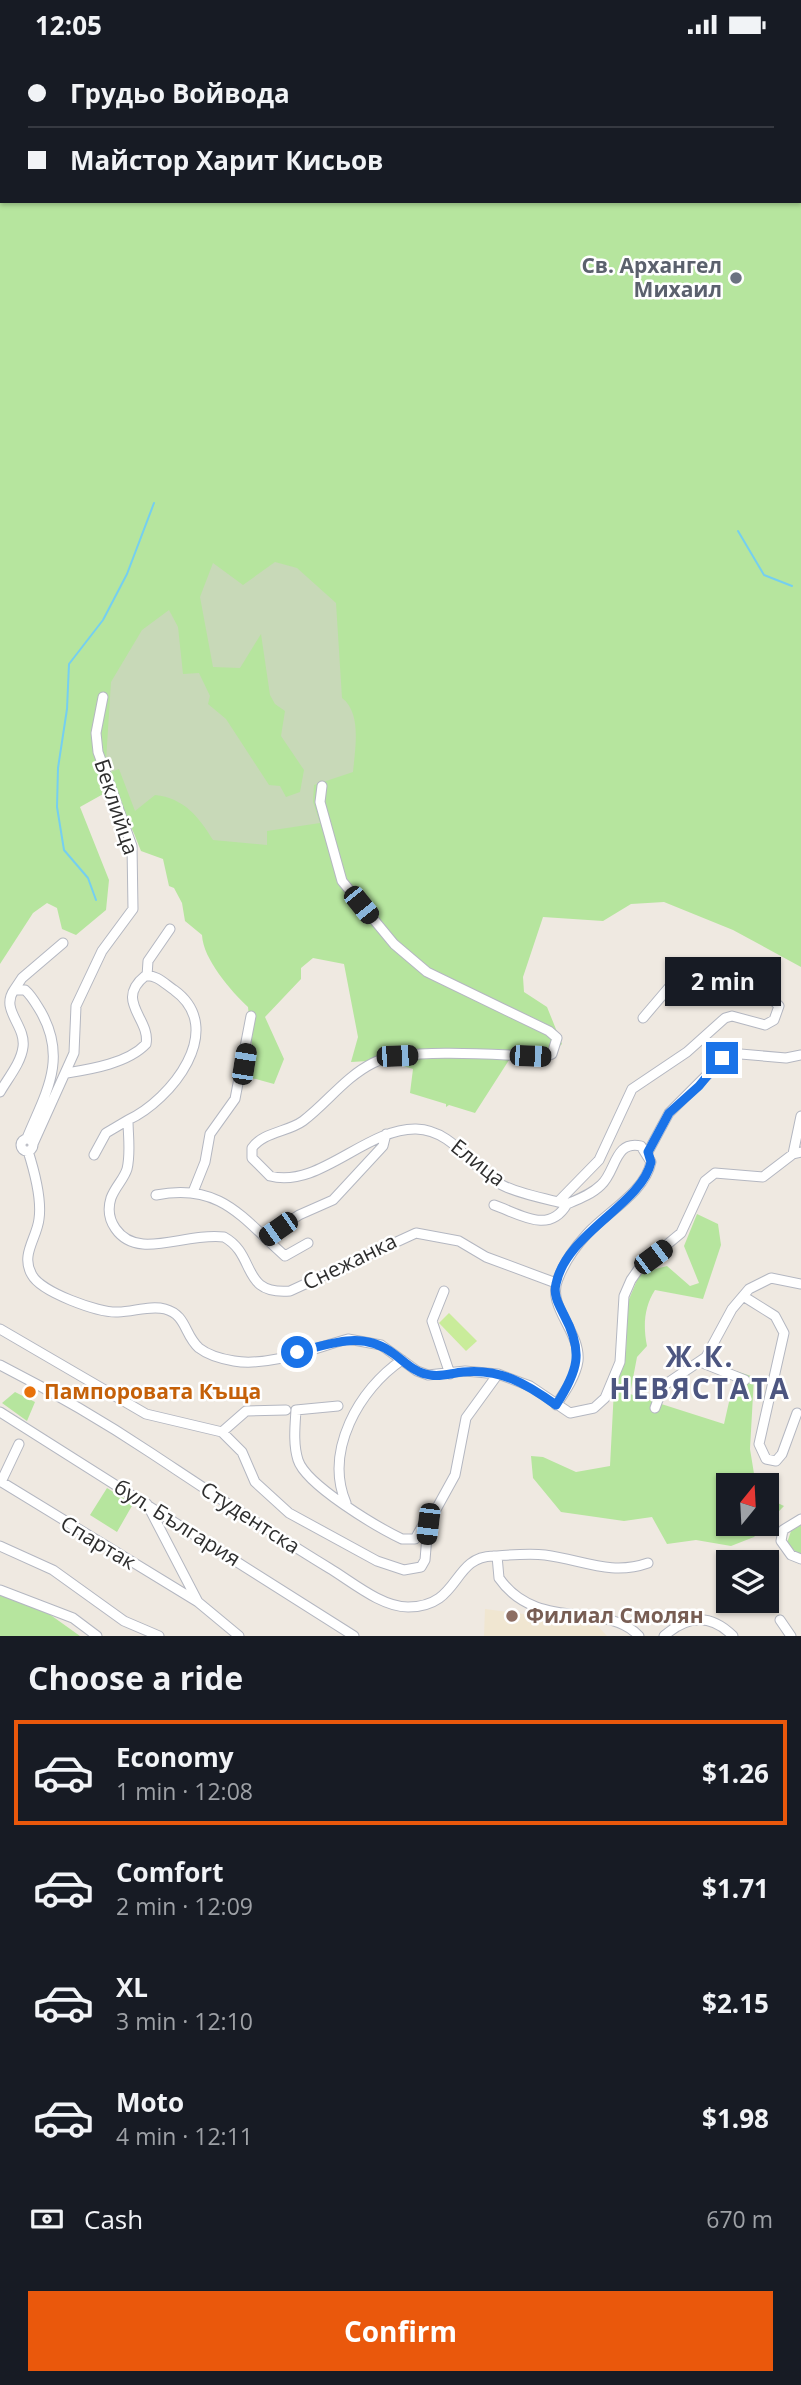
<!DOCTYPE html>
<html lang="en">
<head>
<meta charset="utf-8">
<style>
	body { margin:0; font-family:"Open Sans",sans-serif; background:#242831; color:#f1f3f6; height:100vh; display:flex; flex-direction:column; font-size:26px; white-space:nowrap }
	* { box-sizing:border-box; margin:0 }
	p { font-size:23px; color:#9ea1a6 }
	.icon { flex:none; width:38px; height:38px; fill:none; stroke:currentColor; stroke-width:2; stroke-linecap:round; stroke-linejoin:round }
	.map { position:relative; height:1587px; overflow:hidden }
	.side { display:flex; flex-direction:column; background:#171b24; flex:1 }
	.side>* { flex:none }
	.hud { position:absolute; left:0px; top:0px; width:802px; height:154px; box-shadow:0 2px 5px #0004; display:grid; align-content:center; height:154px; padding:0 28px; background:#171b24 }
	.needle { width:46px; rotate:18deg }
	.controls { position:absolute; left:716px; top:1424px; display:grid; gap:14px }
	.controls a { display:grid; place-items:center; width:63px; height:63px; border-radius:0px; background:#171b24; box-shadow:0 2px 5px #0004; font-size:35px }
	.end { position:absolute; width:32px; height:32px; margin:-16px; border:9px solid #1a73e8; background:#fff; box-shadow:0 0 0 4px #fff }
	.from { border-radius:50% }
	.bubble { position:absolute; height:49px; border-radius:0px; background:#171b24; box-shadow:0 2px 5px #0004; font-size:23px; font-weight:700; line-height:49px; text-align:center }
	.car { position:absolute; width:21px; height:42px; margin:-21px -10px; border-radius:9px; box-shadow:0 0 5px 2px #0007; background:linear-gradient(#222 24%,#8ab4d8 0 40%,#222 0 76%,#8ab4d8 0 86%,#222 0) }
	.hud b { display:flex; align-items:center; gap:24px; height:66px; font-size:26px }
	.hud b+b { border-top:2px solid #363941 }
	.hud i { width:18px; height:18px; background:#f1f3f6 }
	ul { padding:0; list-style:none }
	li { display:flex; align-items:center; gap:21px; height:105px; margin:0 14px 10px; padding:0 14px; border:4px solid transparent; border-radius:0px }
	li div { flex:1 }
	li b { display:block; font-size:26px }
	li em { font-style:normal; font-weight:700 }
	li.selected { border-color:#ea580c }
	li>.icon { width:63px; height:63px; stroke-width:1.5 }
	h2 { padding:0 28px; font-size:32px; line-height:84px }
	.pay { display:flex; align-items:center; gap:18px; height:77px; padding:0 28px; font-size:26px }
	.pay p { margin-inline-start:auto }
	.cta { display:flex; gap:14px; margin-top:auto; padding:14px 28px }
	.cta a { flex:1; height:80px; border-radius:0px; background:#ea580c; color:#fff; font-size:28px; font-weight:700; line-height:80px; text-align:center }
	.status { display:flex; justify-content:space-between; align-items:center; height:49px; padding:0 35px; background:#171b24; direction:ltr }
	.status svg { height:19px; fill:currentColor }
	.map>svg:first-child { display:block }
	.education { fill:#f0e6d1 }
	.green { fill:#b6e59e; fill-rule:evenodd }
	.cemetery { fill:#c8d9b8 }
	.pitch { fill:#c9ec9a }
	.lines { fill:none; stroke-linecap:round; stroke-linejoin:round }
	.stream { stroke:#75cff0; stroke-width:2 }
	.minor-casing { stroke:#b4b7c1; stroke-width:11 }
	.minor { stroke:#fff; stroke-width:9 }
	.route { stroke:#1a73e8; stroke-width:9 }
	.worship-dot { fill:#6b7280; stroke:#fff; stroke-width:2.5 }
	.food-dot { fill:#e8710a; stroke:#fff; stroke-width:2.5 }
	.education-dot { fill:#8d6e63; stroke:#fff; stroke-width:2.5 }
	.labels { text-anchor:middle; stroke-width:5; stroke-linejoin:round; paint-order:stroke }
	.worship-label { font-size:21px; font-weight:bold; fill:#5b616d; stroke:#fff; text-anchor:end }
	.street-label { font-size:21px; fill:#2e2e2e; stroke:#fff }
	.food-label { font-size:21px; font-weight:bold; fill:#c56008; stroke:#fff; text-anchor:start }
	.education-label { font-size:21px; font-weight:bold; fill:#785e54; stroke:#fff; text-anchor:start }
	.district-label { font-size:28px; font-weight:bold; letter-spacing:2px; fill:#4d5680; stroke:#fff }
</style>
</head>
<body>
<div class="status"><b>12:05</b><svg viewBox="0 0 49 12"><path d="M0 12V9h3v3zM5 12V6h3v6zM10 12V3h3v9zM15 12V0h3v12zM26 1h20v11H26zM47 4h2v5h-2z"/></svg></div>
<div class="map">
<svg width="801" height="1587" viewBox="0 0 801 1587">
	<rect width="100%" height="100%" fill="#efe9e1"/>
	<path class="education" d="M 485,1560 L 595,1574 L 607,1587 L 484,1587 Z"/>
	<path class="green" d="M 0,0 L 801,0 L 801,918 L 733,881 L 664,853 L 631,855 L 603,872 L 543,868 L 523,928 L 524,943 L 547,958 L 562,995 L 542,1013 L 509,1011 L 475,1064 L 449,1056 L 446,1058 L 446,1055 L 410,1044 L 413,1020 L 385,1011 L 351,1013 L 358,988 L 344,915 L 313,909 L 301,919 L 301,930 L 265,968 L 284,1010 L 274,1035 L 248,1028 L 253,1007 L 248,958 C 231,942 203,910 202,886 L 185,872 L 182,854 L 174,839 L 169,837 L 163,810 L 141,802 C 132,779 125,759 105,744 L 80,758 L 109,831 L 106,861 L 76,886 L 62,880 L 57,859 L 47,854 L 33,864 L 0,915 ZM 2,2 L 800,2 L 800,152 L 2,152 Z
		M 697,1165 L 718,1175 L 721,1196 L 703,1250 L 655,1241 C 644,1258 643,1277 647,1297 L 637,1308 L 630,1345 L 724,1375 L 736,1322 L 754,1328 L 750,1400 L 756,1437 L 728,1437 L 728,1475 L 766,1475 L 767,1449 L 784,1457 L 754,1488 L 731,1497 L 696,1491 L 667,1495 L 652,1468 L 624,1472 L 561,1463 L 533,1429 L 531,1407 L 543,1408 L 576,1423 L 610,1417 L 614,1340 L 626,1303 L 627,1255 L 640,1224 L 667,1217 L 690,1237 L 699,1234 L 684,1197 Z
		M 15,1343 L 35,1353 L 27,1372 L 2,1354 Z
		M 107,1439 L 133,1455 L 117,1483 L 90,1466 Z
		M 801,1476 L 801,1504 L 798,1505 L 787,1494 L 791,1482 Z
		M 0,1546 L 45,1562 L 80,1587 L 0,1587 Z"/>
	<path class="cemetery" d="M 275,513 L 297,519 L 336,554 L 342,649 C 362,664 355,700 353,723 L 314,736 L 313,753 L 320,774 L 267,782 L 267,796 L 213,791 C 199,768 184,749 155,746 L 135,762 L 119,720 L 111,723 L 106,712 L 111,633 L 142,581 L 169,561 L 178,578 L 183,625 L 199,624 L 210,647 L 208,655 L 226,670 L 269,736 L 280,737 L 286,748 L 300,743 L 304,721 L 281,687 L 285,662 L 275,655 L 270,646 L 261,585 L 240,619 L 213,618 L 200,548 L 213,514 L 243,536 Z"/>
	<path class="pitch" d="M 449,1264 L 477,1292 L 466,1302 L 439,1274 Z"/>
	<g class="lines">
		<path class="stream" d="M 738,482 L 764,526 L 792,537
			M 96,851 L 88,829 L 64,801 L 57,758 L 58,719 L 67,660 L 69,615 L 103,571 L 127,525 L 154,454"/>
		<g class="minor-casing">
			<path id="minor" d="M 322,737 L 320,753 L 342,832 L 394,895 L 427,923 L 549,982 L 557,989 L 552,1005 L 544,1008 C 505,1006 405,998 373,1014 C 345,1028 327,1054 303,1072 C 288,1083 263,1083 252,1099 L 252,1109 L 270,1127 C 319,1140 366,1079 416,1080 C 455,1081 472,1122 504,1137 C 523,1146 547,1150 567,1155 C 579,1150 592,1145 601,1136 C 616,1123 614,1091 641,1097 L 651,1113 C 645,1143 607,1163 587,1185 C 575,1198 564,1214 558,1230 C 546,1257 581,1283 578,1312 C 576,1327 564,1344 556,1356
				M 147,927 L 148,912 L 170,880
				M 14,941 L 22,929 L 63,894
				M 67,1024 C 92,1020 128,1014 146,995 C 151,970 114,952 145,927 C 156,925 165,935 174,941 C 228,980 171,1051 128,1071 C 128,1087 131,1104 127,1120 C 124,1130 115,1138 111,1149 C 104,1171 119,1193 143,1195 C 167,1197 195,1185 224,1188 C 257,1206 240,1246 290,1242 L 416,1184 L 459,1192 L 486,1208 L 556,1234
				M 0,1043 C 8,1029 21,1014 23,998 C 26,976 0,961 14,941 L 25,941 C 32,947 36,955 41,963 C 68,1011 45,1045 27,1089
				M21 1096a6 6 0 1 1 12 0a6 6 0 1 1-12 0Z
				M 33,1095 L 74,1004 L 76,957 L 102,902 L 133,860 L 132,797 L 98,703 L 96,684 L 103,648
				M 28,1102 C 34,1121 42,1150 39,1170 C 37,1189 20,1206 32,1226 C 41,1243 98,1264 118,1263 C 133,1263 150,1256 165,1260 C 187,1266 184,1286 199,1299 C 208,1306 222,1310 234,1312 C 269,1318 314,1299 348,1290 L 381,1296 L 417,1322 L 428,1326 L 465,1322 L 498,1325 L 530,1337 L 570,1364 L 594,1359 L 605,1349 L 620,1313 L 624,1247 L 631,1231 L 640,1218 L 681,1184 L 705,1132 L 715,1124 L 763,1128 L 793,1105 L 801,1103
				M 648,1103 L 669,1064 L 729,1004 L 786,1009 L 801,1006
				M 793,1105 L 801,1067
				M 94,1106 L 106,1084 L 128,1071
				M 193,1143 L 205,1113 L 210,1085 L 235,1050 L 251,967
				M 156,1146 C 221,1133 243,1170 285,1207 L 308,1194
				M 558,1153 L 599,1111 L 632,1040 L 687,1003 L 725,969 L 732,967 L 765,976 L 774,971 L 779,957 L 771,949 L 685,926 L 677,929 L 643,969
				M 494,1156 C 520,1165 549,1186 567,1155
				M 265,1189 L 299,1166 L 333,1151 L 383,1097 L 386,1085
				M 444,1242 L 432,1272 L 450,1325
				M 743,1247 L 775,1267 L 784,1284 L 759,1395 L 766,1410 L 776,1412 L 782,1405 L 797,1364
				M 0,1280 L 146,1365 L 222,1383 L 242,1403 L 255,1433 L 289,1464 L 377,1512 L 404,1521 L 421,1518 L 425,1511 L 428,1475 L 455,1426 L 466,1369 L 498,1325
				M 706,1308 L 705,1315 L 745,1331
				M 0,1316 C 51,1342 103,1372 151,1404 C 210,1443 268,1482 329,1519 C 351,1532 381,1558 408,1558 C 461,1558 451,1508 493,1507 C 510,1506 529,1504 545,1506 C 583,1511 611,1527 648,1514
				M 338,1357 L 296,1361 C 295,1377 293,1395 298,1411 C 306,1436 377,1478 402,1490 L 415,1490 L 428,1467
				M 655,1359 L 663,1337 L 706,1308 L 732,1260 L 749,1240 L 771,1229 L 801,1235
				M 0,1363 L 354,1587
				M 222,1383 L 246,1362 L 286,1361
				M 0,1432 L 198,1553
				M 1,1433 L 19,1395
				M 346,1454 C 324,1402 359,1340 402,1311
				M 147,1455 L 198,1553 L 239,1587
				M 801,1470 L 783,1481 L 781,1492 L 791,1506 L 801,1510
				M 0,1497 L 53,1521 L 124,1572 L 159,1587
				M 497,1507 L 499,1529 C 537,1584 605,1551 639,1587
				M 0,1541 L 73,1569 L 97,1587
				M 780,1571 L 791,1587
				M 664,1587 C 687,1567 710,1564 733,1587"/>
		</g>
		<use href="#minor" class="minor"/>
	</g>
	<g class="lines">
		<path class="route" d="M 297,1303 C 332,1295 362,1281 394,1305 C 405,1313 416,1325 431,1326 C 441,1328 452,1324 463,1323 C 500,1319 527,1335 556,1356 C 578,1322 584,1303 564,1266 C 559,1256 553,1246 556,1235 C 566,1184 642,1155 651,1113 L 648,1103 L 669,1064 L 699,1037 L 722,1009"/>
	</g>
	<circle class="worship-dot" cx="736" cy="229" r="7"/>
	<circle class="food-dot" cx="30" cy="1343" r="7"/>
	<circle class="education-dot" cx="512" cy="1567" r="7"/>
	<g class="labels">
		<g class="worship-label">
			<text x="722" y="224">Св. Архангел<tspan x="722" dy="24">Михаил</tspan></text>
		</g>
		<g class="street-label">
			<text transform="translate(116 758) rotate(72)" y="7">Беклийца</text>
			<text transform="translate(478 1114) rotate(38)" y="7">Елица</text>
			<text transform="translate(350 1213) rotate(-26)" y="7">Снежанка</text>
			<text transform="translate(250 1469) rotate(33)" y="7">Студентска</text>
			<text transform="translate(177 1474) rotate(32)" y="7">бул. България</text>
			<text transform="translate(98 1494) rotate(31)" y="7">Спартак</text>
		</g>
		<g class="food-label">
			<text x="44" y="1350">Пампоровата Къща</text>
		</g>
		<g class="education-label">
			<text x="526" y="1574">Филиал Смолян</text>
		</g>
		<g class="district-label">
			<text x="700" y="1318">Ж.К.<tspan x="700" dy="32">НЕВЯСТАТА</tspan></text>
		</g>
	</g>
</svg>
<div class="controls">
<a><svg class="needle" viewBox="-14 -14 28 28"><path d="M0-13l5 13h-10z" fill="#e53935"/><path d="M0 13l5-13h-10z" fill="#9ea1a6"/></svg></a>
<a><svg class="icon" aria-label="layers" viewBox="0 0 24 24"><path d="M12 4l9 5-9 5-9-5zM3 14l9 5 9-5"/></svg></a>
</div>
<i class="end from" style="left:297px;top:1303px"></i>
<i class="end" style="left:722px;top:1009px"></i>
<div class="bubble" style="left:665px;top:908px;width:116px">2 min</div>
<i class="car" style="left:361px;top:856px;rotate:141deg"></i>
<i class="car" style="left:397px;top:1007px;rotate:88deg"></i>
<i class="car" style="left:530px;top:1007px;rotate:92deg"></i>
<i class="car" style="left:244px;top:1015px;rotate:9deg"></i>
<i class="car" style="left:278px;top:1180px;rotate:235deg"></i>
<i class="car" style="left:653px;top:1208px;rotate:53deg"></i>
<i class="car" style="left:428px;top:1475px;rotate:187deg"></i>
<div class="hud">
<b><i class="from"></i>Грудьо Войвода</b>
<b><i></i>Майстор Харит Кисьов</b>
</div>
</div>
<section class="side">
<h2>Choose a ride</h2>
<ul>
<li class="selected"><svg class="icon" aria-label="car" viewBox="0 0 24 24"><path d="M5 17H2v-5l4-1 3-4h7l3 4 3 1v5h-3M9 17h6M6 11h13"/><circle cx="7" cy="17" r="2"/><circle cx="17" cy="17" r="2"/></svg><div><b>Economy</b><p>1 min · 12:08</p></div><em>$1.26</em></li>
<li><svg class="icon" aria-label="car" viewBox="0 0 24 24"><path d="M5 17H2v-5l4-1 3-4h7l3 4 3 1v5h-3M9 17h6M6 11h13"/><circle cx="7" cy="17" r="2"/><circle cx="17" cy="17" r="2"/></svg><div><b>Comfort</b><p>2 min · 12:09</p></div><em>$1.71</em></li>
<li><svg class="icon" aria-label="car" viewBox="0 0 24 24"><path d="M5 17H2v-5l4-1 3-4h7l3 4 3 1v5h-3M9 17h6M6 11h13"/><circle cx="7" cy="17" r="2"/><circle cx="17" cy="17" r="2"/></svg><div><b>XL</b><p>3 min · 12:10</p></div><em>$2.15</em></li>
<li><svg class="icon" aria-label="car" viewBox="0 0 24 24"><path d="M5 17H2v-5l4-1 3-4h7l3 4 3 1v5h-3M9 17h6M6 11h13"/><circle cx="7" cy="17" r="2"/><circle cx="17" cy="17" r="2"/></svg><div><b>Moto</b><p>4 min · 12:11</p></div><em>$1.98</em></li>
</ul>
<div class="pay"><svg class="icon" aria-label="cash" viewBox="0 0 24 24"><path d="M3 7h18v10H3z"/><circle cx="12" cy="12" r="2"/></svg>Cash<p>670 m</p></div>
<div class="cta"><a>Confirm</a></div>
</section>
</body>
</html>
